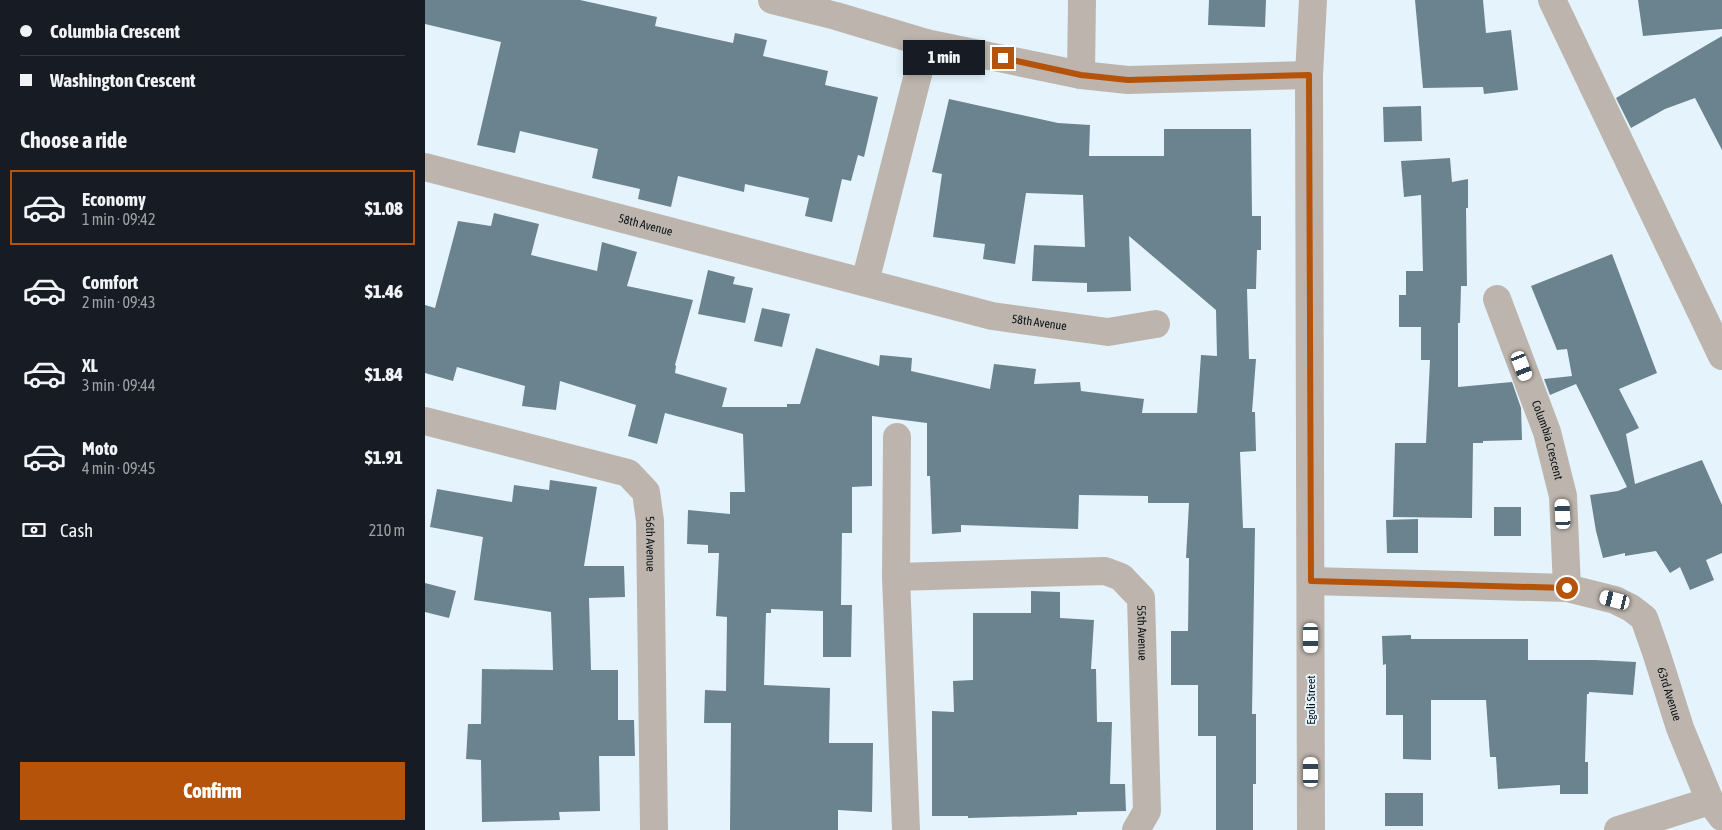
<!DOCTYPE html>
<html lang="en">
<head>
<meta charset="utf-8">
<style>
	body { margin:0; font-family:"Asap Condensed",sans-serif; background:#20242c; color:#f1f3f6; height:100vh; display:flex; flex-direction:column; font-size:19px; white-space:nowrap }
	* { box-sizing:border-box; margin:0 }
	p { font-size:16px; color:#9ea1a6 }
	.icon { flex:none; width:28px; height:28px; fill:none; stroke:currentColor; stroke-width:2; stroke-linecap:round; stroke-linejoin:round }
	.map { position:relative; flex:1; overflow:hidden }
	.side { display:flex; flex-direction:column; background:#171b24; width:425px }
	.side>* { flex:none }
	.guide { display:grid; align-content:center; height:110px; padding:0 20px; background:#171b24 }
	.end { position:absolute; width:22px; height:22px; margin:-11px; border:6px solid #b45309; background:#fff; box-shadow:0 0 0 2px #fff }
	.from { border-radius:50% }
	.bubble { position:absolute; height:35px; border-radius:0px; background:#171b24; box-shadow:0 2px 8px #0003; font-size:16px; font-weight:800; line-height:35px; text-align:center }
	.car { position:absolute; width:15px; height:30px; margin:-15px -8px; border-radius:6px; box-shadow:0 0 4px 1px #0007; background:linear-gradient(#fff 24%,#345 0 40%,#fff 0 76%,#345 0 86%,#fff 0) }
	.guide b { display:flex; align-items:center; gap:18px; height:48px; font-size:19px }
	.guide b+b { border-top:1px solid #363941 }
	.guide i { width:12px; height:12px; background:#f1f3f6 }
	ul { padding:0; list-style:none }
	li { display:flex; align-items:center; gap:15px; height:75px; margin:0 10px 8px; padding:0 10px; border:2px solid transparent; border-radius:0px }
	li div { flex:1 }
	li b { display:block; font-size:19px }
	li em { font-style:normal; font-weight:800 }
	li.selected { border-color:#b45309 }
	li>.icon { width:45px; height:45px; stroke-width:1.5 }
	h2 { padding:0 20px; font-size:22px; line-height:60px }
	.pay { display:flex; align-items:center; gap:12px; height:55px; padding:0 20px; font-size:19px }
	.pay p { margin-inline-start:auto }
	.primary-button { display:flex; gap:10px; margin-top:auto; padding:10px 20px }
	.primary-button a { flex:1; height:58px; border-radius:0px; background:#b45309; color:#fff; font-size:20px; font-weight:800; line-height:58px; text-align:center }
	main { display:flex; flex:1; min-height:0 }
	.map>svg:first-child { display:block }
	.building { fill:#6b838f }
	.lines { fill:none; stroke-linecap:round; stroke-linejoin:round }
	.minor { stroke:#bdb5ad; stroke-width:28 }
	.route { stroke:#b45309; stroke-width:6 }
	.labels { text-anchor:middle; stroke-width:4; stroke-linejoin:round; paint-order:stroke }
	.street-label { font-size:12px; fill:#081116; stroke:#e5f4fc }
</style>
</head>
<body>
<main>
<section class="side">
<div class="guide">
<b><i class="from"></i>Columbia Crescent</b>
<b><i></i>Washington Crescent</b>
</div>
<h2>Choose a ride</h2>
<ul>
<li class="selected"><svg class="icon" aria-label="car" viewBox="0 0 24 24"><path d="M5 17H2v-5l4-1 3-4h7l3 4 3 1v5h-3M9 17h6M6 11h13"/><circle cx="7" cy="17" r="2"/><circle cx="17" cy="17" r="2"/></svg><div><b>Economy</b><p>1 min · 09:42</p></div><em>$1.08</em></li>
<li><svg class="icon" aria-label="car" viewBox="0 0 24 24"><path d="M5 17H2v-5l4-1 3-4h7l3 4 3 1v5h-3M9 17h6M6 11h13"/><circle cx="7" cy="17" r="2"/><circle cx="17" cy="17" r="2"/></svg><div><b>Comfort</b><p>2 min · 09:43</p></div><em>$1.46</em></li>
<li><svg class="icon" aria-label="car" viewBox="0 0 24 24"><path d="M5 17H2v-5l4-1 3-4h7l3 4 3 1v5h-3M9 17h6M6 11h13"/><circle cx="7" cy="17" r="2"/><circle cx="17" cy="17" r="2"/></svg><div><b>XL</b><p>3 min · 09:44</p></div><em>$1.84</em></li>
<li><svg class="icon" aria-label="car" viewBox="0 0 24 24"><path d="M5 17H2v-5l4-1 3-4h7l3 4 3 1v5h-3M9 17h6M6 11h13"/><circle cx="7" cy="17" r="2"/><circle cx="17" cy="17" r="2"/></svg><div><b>Moto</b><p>4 min · 09:45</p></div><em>$1.91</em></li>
</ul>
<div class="pay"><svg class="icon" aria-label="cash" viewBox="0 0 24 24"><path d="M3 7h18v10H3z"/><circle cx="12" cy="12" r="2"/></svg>Cash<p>210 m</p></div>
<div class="primary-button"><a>Confirm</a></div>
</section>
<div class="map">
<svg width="1297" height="830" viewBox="0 0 1297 830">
	<rect width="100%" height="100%" fill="#e5f4fc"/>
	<path class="building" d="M 0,0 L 155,0 L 232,17 L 230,26 L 308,43 L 310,33 L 342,40 L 338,56 L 403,71 L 400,85 L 453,97 L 439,157 L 433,155 L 426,181 L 417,179 L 407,222 L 380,216 L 384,198 L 320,184 L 319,192 L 253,176 L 246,207 L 213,199 L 215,189 L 167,178 L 173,149 L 95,131 L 90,153 L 52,145 L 76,42 L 0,24 Z
		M 784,0 L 841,0 L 840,27 L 783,25 Z
		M 990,0 L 1058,0 L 1061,33 L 1086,30 L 1093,90 L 1059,94 L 1058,87 L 998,88 Z
		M 1213,0 L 1297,0 L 1297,29 L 1218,36 Z
		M 1297,36 L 1297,150 L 1270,98 L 1240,109 L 1206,128 L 1191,98 Z
		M 524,99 L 633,123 L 665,125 L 664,156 L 739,156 L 739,129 L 826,129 L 827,216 L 836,216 L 836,250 L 832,250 L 831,289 L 822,289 L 824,359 L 831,359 L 827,412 L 830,412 L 831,451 L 815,452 L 818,528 L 830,528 L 827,714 L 831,714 L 831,784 L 828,784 L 828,830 L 791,830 L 791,736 L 773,736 L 773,685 L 746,685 L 746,631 L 763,631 L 764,558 L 761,558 L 764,503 L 723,503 L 723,496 L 654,495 L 653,529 L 536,525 L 536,532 L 507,534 L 505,476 L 502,476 L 502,423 L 447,416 L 447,486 L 427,487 L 427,533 L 417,533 L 416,605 L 427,605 L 426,657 L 398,657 L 398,611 L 346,609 L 346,613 L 341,613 L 339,685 L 405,688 L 404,743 L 448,743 L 447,812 L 413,810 L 413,830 L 305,830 L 306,723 L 279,723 L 280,690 L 301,691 L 302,617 L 291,616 L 294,553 L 283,553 L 283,545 L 262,544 L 263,510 L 305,514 L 305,492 L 320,492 L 318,434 L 240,413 L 232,444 L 203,436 L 211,405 L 135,381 L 131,410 L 97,406 L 100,386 L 32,367 L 28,381 L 0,373 L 0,305 L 10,308 L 33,221 L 66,226 L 69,213 L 114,224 L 106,255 L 172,271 L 177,242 L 212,252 L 202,286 L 268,300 L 250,365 L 251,366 L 250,373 L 302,388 L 297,407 L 362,407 L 362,404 L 375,404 L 391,348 L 454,366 L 455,355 L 487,358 L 486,371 L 565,389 L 569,364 L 611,369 L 609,384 L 655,382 L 656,391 L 719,399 L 717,413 L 772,413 L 776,355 L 792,356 L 791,310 L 704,236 L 706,291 L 662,292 L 662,283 L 607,281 L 609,245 L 660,247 L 658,195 L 601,193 L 590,264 L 558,259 L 560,244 L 508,237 L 517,174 L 507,172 Z
		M 996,106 L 997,141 L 959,142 L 958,107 Z
		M 1025,158 L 1027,182 L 1043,179 L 1043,208 L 1041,208 L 1042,286 L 1036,286 L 1035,323 L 1033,323 L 1033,387 L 1087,382 L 1096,408 L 1097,440 L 1058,441 L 1058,443 L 1048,443 L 1047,518 L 968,517 L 970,443 L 1001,443 L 1005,360 L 996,360 L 996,327 L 974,327 L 974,295 L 981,295 L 981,271 L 998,271 L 996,195 L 979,197 L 976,161 Z
		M 1187,254 L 1232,373 L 1194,389 L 1214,428 L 1201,434 L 1210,484 L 1277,460 L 1297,505 L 1297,553 L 1281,560 L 1289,580 L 1265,590 L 1255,567 L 1245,573 L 1231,551 L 1200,556 L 1200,553 L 1178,558 L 1171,531 L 1165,495 L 1193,491 L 1202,487 L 1151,384 L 1125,395 L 1119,379 L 1147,376 L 1142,349 L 1132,350 L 1106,286 Z
		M 283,270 L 310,277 L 308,284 L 328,288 L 320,323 L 273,314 Z
		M 337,308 L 365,314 L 357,347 L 329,341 Z
		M 125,480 L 172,487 L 159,566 L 199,566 L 200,597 L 164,598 L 166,670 L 193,670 L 193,720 L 209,720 L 210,756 L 174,756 L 175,811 L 134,812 L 135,820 L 57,822 L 56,760 L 41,759 L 43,724 L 56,724 L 57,669 L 128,670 L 126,612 L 49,600 L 58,537 L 5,527 L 12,489 L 87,502 L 89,485 L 124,490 Z
		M 1069,507 L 1096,507 L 1096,536 L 1069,536 Z
		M 993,519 L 993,553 L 962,553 L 961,520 Z
		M 0,583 L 31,591 L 24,618 L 0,612 Z
		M 606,591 L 635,592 L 635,618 L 669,620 L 666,669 L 671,669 L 672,722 L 687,722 L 685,784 L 700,784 L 701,811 L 652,812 L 652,815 L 543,818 L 543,816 L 507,816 L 507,711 L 529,712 L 528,681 L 548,680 L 548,613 L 606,613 Z
		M 986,635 L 986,639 L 1103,639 L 1103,660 L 1170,660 L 1211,662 L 1208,695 L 1164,692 L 1164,694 L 1162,694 L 1160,762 L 1163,762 L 1163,794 L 1135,794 L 1135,785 L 1073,789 L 1071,757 L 1065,757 L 1061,700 L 1006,700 L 1006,760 L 978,759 L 978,715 L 961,715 L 961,664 L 958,665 L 957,636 Z
		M 960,793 L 998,793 L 998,826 L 960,826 Z"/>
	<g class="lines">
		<g class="minor">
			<path d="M 347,0 L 411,16 L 501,43 L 656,75 L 703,80 L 884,75"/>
			<path d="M 1127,0 L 1297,356"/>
			<path d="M 656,75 L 657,0"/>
			<path id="s1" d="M 0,167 L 567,316 L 683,332 L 731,324"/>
			<path d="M 440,282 L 501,43"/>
			<path id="s2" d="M 1072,299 L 1122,432 L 1138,496 L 1142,588"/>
			<path id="s3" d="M 0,421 L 203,473 L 221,492 L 225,521 L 229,830"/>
			<path d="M 472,437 L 471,577 L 481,830"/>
			<path id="s4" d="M 471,577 L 680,571 L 696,577 L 716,598 L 722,811 L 711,830"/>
			<path id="s5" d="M 886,581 L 1142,588 L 1190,600 L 1206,608 L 1219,618 L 1231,652 L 1255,728 L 1285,801 L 1297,817"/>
			<path d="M 886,830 L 884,75 L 888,0"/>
			<path d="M 1193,830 L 1285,801"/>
		</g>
	</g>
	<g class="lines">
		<path class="route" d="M 578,58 L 656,75 L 703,80 L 884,75 L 886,581 L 1142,588"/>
	</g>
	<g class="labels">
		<g class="street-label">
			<text dy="4" stroke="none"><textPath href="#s1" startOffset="228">58th Avenue</textPath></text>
			<text dy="4" stroke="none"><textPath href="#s1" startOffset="634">58th Avenue</textPath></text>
			<text dy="4" stroke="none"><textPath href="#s2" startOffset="150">Columbia Crescent</textPath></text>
			<text dy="4" stroke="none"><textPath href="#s3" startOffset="288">56th Avenue</textPath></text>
			<text dy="4" stroke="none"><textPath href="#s4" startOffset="290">55th Avenue</textPath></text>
			<text dy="4" stroke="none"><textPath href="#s5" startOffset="420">63rd Avenue</textPath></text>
			<text transform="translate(886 700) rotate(-90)" y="4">Egoli Street</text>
		</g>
	</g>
</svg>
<i class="end from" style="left:1142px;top:588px"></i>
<i class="end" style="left:578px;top:58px"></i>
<div class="bubble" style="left:478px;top:40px;width:82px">1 min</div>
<i class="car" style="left:1097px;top:366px;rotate:159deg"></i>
<i class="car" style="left:1138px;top:514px;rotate:357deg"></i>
<i class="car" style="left:1190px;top:600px;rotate:284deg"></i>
<i class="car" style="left:886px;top:638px;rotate:180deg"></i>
<i class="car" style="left:886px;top:772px;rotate:0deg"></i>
</div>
</main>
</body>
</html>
